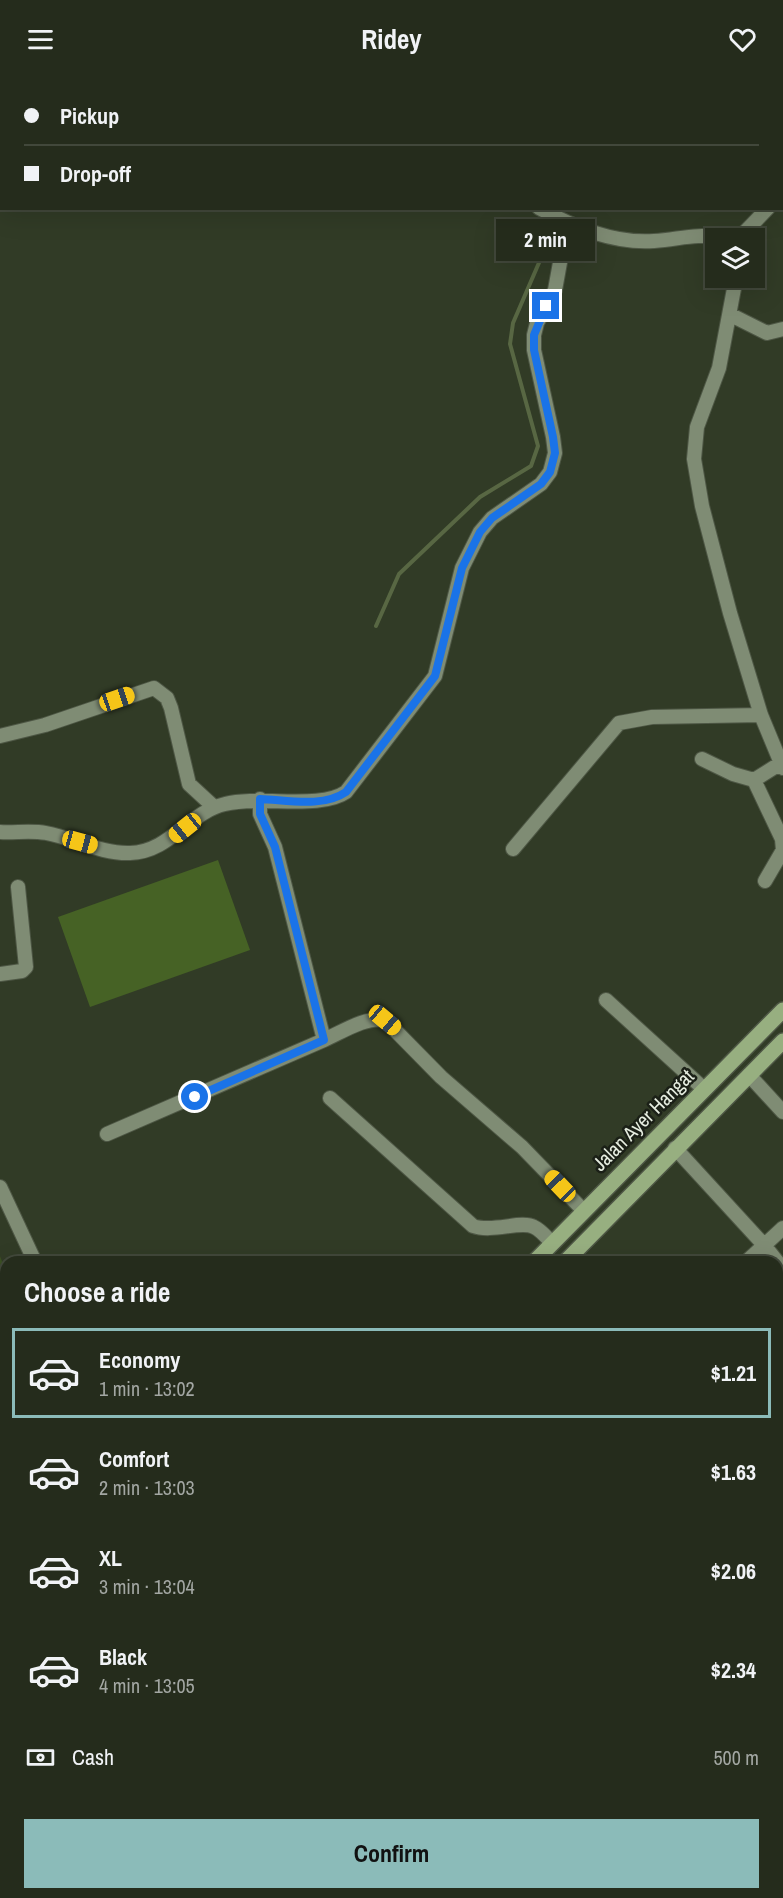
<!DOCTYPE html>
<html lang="en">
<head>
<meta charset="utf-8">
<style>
	body { margin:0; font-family:"Archivo Narrow",sans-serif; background:#2d3425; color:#f1f3f6; height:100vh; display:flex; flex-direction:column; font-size:22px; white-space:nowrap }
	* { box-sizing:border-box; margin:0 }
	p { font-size:20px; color:#a3a7a3 }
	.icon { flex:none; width:33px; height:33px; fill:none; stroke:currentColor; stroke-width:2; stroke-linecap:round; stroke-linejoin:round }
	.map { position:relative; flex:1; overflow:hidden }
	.drawer { position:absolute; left:0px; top:1178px; width:783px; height:644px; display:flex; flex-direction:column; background:#252c1c; border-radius:18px 18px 0 0; box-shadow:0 6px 24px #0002,0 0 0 2px #42483b }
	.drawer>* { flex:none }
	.hud { position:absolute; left:0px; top:0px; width:783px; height:132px; box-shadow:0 6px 24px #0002,0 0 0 2px #42483b; display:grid; align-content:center; height:132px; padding:0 24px; background:#252c1c }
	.fabs { position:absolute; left:705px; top:150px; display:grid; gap:12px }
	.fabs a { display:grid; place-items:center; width:60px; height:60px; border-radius:0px; background:#252c1c; box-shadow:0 6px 24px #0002,0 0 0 2px #42483b; font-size:30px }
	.end { position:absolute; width:27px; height:27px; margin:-14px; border:8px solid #1a73e8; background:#fff; box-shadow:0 0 0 3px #fff }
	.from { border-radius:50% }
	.bubble { position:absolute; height:42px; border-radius:0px; background:#252c1c; box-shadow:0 6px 24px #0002,0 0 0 2px #42483b; font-size:20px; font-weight:800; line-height:42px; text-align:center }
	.car { position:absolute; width:18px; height:36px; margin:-18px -9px; border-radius:8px; box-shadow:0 0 4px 2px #0007; background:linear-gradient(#f5c518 24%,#345 0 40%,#f5c518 0 76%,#345 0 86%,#f5c518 0) }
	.hud b { display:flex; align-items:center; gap:21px; height:57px; font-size:22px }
	.hud b+b { border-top:2px solid #42483b }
	.hud i { width:15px; height:15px; background:#f1f3f6 }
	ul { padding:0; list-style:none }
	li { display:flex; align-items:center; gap:18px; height:90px; margin:0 12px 9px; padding:0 12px; border:3px solid transparent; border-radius:0px }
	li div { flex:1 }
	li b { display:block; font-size:22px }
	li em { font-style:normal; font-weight:800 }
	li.current { border-color:#8bbbb9 }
	li>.icon { width:54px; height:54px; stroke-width:1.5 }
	h2 { padding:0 24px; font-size:27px; line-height:72px }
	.pay { display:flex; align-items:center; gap:15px; height:66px; padding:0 24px; font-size:22px }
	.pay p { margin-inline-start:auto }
	.button { display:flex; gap:12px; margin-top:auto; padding:12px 24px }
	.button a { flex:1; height:69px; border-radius:0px; background:#8bbbb9; color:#111; font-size:24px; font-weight:800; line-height:69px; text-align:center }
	header { display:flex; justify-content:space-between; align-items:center; height:78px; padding:0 24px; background:#252c1c; font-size:27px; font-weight:800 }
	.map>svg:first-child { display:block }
	.green { fill:#3b5022 }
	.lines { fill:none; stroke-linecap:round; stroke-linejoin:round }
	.stream { stroke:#586743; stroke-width:4 }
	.building { fill:#466225 }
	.minor-casing { stroke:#4e5745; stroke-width:16 }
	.major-casing { stroke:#4e5745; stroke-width:18 }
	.minor { stroke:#7f8c74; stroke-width:14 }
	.major { stroke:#97af80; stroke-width:15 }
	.route { stroke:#1a73e8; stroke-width:8 }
	.labels { text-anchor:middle; stroke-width:5; stroke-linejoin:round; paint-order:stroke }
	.street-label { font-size:20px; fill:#e6ede0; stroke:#1b2017 }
</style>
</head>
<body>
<header><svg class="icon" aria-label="menu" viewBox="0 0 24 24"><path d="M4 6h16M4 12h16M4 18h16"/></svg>Ridey<svg class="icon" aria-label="heart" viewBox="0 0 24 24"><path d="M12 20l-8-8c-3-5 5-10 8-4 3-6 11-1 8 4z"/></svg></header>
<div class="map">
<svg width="783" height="1820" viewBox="0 0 783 1820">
	<rect width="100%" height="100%" fill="#313b26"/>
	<path class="green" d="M 0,1178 C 12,1206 7,1241 0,1269 Z"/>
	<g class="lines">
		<path class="stream" d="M 782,91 L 783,92
			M 658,130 L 667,130
			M 376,548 L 399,496 L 480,419 L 531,388 L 538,368 L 510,266 L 513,245 L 557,143"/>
	</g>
	<path class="building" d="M 218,782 L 250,872 L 90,929 L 58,839 Z"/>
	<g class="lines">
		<g class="minor-casing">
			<path id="minor" d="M 271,0 L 274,2
				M 713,2 L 714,0
				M 782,119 L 783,118
				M 539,130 C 573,149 614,166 654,163 C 682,161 694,155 724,160
				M 739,160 L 768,130
				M 736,200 L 719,290 L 697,349 L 694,381 L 702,428 L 730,535 L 761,637 L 783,690
				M 731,237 L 767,255 L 783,251
				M 0,658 L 45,647 L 154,610 L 167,620 L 171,630 L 189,706 L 214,729
				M 702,681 L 733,696 L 754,702 L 781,685
				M 754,702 L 782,761 L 783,772
				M 260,721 L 260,736 L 275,769 L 324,962 C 342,954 366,938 385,942 L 441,999 L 522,1069 L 583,1132
				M 0,754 C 15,755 31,752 46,755 C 73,760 101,776 130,775 C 170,774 189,734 225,726 C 260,717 320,732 346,714 L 435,598 L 462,490 L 480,454 L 492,440 L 541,406 L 550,394 L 555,375 L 553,359 L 534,272 L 534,257 L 537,245 L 555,212 L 567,146
				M 513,771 L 619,645 L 652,639 L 761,637
				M 765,803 L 783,772
				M 0,896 L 22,893 L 26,889 L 18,809
				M 606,922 L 704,1011
				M 749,997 L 783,1034
				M 330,1020 L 473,1148 C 493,1155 521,1142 534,1149 C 541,1152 547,1160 552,1165
				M 107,1056 L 324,962
				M 675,1070 L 764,1167 L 783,1191
				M 0,1109 L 35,1184
				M 746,1184 L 783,1150
				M 777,1205 L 783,1199
				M 777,1289 L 783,1283
				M 0,1366 L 6,1362
				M 777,1484 L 783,1478
				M 777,1497 L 783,1504
				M 0,1531 L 3,1553 L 0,1575
				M 0,1630 L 6,1638
				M 777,1721 L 783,1719
				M 777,1771 L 783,1779
				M 265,1815 L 272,1820
				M 570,1815 L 573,1820
				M 313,1820 L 328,1815"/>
		</g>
		<g class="major-casing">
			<path id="major" d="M 534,1184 L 783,932
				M 565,1184 L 783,963
				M 0,1724 L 6,1718
				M 0,1753 L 6,1747"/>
		</g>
		<use href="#minor" class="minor"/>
		<use href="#major" class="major"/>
	</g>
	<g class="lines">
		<path class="route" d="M 195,1019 L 324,962 L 275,769 L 260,736 L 260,721 C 287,722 323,730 346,714 L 435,598 L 462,490 L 480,454 L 492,440 L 541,406 L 550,394 L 555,375 L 553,359 L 534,272 L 534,257 L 546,228"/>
	</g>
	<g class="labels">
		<g class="street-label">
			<text transform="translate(643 1042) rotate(-45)" y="7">Jalan Ayer Hangat</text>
		</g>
	</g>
</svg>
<div class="fabs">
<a><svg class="icon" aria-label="layers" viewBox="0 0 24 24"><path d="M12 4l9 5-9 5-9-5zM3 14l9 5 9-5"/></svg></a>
</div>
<i class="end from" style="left:195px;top:1019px"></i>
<i class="end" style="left:546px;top:228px"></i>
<div class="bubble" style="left:496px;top:141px;width:99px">2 min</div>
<i class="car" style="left:117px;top:621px;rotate:71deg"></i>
<i class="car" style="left:185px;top:750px;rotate:231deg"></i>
<i class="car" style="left:80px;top:764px;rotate:105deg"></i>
<i class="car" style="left:385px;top:942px;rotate:130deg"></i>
<i class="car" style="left:560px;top:1108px;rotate:316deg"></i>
<div class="hud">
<b><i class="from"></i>Pickup</b>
<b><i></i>Drop-off</b>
</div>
<section class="drawer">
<h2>Choose a ride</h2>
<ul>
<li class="current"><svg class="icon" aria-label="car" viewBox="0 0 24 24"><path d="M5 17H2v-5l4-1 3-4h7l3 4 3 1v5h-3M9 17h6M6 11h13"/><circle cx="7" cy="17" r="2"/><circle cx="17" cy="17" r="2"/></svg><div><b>Economy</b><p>1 min · 13:02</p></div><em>$1.21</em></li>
<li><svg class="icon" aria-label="car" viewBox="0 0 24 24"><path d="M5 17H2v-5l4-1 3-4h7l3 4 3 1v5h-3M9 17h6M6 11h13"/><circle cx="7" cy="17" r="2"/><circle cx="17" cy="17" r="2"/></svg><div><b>Comfort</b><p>2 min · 13:03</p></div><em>$1.63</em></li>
<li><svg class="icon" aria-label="car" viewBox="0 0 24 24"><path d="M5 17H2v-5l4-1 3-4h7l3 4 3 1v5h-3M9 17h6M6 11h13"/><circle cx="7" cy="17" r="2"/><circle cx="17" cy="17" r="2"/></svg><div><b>XL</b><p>3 min · 13:04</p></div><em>$2.06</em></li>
<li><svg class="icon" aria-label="car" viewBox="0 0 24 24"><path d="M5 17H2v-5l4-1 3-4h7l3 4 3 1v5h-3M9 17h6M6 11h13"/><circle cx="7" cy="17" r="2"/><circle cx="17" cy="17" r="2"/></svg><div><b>Black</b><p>4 min · 13:05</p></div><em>$2.34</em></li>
</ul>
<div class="pay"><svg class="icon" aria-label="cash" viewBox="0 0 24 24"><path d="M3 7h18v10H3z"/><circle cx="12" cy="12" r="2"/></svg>Cash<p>500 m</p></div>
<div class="button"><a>Confirm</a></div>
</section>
</div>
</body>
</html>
